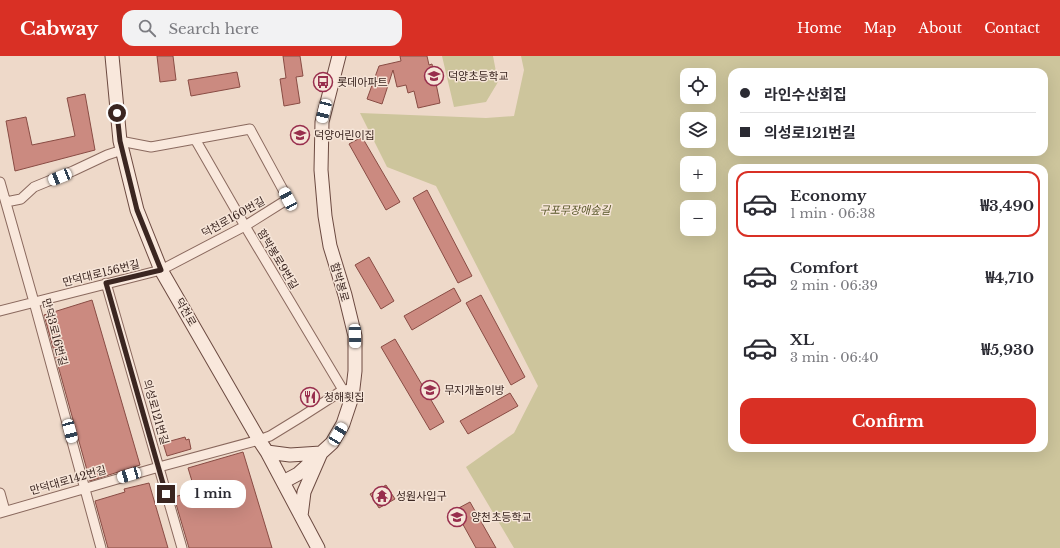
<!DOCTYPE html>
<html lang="en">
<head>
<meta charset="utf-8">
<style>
	body { margin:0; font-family:"Libre Baskerville","Noto Sans KR",serif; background:#f2f2f3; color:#2b2b33; height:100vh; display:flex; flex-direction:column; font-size:15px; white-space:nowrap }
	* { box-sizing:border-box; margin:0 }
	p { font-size:13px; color:#7c7c81 }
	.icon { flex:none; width:22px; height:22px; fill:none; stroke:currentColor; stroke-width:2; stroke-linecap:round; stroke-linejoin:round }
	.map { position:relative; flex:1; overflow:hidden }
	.sheet { position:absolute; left:728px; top:108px; width:320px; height:288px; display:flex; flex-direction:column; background:#fff; border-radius:12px; box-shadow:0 4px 16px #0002 }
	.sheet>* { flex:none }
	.hud { position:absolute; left:728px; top:12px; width:320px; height:88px; border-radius:12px; box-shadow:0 4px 16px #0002; display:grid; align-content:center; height:88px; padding:0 12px; background:#fff }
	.buttons { position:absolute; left:680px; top:12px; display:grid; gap:8px }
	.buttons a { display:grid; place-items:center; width:36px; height:36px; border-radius:8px; background:#fff; box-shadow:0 4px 16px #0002; font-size:20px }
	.end { position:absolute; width:18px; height:18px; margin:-9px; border:5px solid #3b2621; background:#fff; box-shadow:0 0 0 2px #fff }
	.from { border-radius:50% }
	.bubble { position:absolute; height:28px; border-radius:12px; background:#fff; box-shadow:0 4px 16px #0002; font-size:13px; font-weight:800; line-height:28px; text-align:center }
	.car { position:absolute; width:12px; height:24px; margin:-12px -6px; border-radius:5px; box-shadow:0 0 3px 1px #0007; background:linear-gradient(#fff 24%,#345 0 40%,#fff 0 76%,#345 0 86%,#fff 0) }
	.hud b { display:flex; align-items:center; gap:14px; height:38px; font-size:15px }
	.hud b+b { border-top:1px solid #e1e1e2 }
	.hud i { width:10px; height:10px; background:#2b2b33 }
	ul { padding:7px 0 0; list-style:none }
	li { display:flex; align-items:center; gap:12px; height:66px; margin:0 8px 6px; padding:0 4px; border:2px solid transparent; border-radius:12px }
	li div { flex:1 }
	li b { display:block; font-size:15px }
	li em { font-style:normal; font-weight:800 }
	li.selected { border-color:#d93025 }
	li>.icon { width:36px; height:36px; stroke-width:1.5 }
	.primary-button { display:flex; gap:8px; margin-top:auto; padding:8px 12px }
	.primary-button a { flex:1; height:46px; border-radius:12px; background:#d93025; color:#fff; font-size:16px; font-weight:800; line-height:46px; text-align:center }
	header { display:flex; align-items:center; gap:24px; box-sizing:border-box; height:56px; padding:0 20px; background:#d93025; color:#fff }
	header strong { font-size:19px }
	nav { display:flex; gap:22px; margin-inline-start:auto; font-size:14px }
	.search { width:280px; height:36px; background:#f2f2f3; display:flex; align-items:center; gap:10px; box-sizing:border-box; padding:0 14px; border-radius:12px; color:#7c7c81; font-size:15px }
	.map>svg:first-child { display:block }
	.green { fill:#cdc59c; fill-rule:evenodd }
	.building { fill:#cb8a80; stroke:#894c44 }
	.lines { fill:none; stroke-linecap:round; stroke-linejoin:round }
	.minor-casing { stroke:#8a695e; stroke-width:11 }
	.secondary-casing { stroke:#6c4a41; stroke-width:15 }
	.minor { stroke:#f9e8dc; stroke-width:9 }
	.secondary { stroke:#f9e8dc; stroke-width:13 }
	.route { stroke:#3b2621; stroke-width:5 }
	.labels { text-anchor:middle; stroke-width:3; stroke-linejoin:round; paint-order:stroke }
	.poi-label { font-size:11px; fill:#3b2621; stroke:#f6e5d8; text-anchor:start }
	.park-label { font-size:11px; font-style:italic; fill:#575628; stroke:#f6e5d8 }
	.street-label { font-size:11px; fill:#3b2621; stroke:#f6e5d8 }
</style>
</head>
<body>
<header>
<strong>Cabway</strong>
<div class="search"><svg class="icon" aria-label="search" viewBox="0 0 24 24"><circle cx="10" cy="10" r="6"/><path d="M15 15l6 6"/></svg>Search here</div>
<nav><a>Home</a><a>Map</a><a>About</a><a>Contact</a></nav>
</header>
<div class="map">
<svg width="1060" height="492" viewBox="0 0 1060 492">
	<rect width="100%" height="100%" fill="#eed9c9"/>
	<path class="green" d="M 442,0 L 493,0 L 498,26 L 486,46 L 454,51 Z
		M 521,0 L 1060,0 L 1060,492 L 514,492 L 466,411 L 514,377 L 538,330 L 436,130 L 387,111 L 360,57 L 486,62 L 514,60 L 524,14 ZM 732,16 L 1044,16 L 1044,96 L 732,96 ZM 687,19 L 709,19 L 709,41 L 687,41 ZM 687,63 L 709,63 L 709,85 L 687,85 ZM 687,107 L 709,107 L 709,129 L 687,129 ZM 732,112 L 1044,112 L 1044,392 L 732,392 ZM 687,151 L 709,151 L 709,173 L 687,173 Z"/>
	<path class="building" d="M 157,0 L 173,0 L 176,24 L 160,26 Z
		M 283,0 L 300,0 L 303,20 L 296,21 L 300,47 L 284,50 L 280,23 L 286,22 Z
		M 400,0 L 427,0 L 429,9 L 432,8 L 440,47 L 418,52 L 414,35 L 408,37 L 406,29 L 397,31 L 393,14 L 382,48 L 367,43 L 379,10 L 401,5 Z
		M 237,16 L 240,31 L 191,40 L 188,24 Z
		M 85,38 L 95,94 L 15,115 L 6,65 L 26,61 L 32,89 L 75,80 L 67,42 Z
		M 362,81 L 400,146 L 386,154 L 349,88 Z
		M 427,134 L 472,220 L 458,227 L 413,142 Z
		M 369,201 L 394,245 L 381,253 L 355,209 Z
		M 454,232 L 461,245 L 412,274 L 404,260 Z
		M 481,239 L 525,321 L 511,329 L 466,247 Z
		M 92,244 L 140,409 L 90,425 L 44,259 Z
		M 395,283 L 444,366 L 430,374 L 381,291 Z
		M 510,337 L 518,350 L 468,378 L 460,365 Z
		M 185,381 L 186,384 L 189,383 L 191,393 L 167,400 L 163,387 Z
		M 243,396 L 272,492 L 189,492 L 174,441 L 195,435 L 188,412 Z
		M 149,427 L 168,492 L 108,492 L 95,445 L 125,436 L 124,433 Z
		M 386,429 L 395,443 L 379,452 L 370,438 Z
		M 470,446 L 496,492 L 476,492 L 455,454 Z"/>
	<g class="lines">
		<g class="minor-casing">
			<path id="minor" d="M 195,83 L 245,170 L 343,334
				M 0,126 L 34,246 L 101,492
				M 6,146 L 21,143 L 34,131 L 73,115 L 107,99 L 122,94
				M 106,227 L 182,492
				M 0,255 L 161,214 L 245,170 L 288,143 L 250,73 L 151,91 L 120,85
				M 0,437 L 5,455
				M 0,457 L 159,411 L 259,384 L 270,380 L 301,361 L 343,334 L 353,333"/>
		</g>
		<g class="secondary-casing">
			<path id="secondary" d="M 112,0 L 120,85 L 137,154 L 161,214 L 259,384 L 267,396 L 318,492
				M 267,396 L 290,399 L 321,397 L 304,436 L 301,460
				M 283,426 L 298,418 L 332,387 L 343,368 L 352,341 L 355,315 L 355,280 L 345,239 L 330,190 L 325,160 L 321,114 L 322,66 L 339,0"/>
		</g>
		<use href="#minor" class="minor"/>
		<use href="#secondary" class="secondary"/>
	</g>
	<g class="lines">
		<path class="route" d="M 117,57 L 120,85 L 137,154 L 161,214 L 106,227 L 166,438"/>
	</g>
	<defs>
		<g id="school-ring" transform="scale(1)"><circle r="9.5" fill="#f6e5d8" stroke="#982e4d" stroke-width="1.5"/><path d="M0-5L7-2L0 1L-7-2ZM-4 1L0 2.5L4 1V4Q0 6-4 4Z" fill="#982e4d"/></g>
		<g id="bus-ring" transform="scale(1)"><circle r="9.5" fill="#f6e5d8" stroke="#982e4d" stroke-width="1.5"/><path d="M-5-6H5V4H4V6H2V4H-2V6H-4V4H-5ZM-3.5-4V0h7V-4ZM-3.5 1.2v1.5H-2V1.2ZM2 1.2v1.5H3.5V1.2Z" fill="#982e4d"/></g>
		<g id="restaurant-ring" transform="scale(1)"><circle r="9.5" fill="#f6e5d8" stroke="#982e4d" stroke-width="1.5"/><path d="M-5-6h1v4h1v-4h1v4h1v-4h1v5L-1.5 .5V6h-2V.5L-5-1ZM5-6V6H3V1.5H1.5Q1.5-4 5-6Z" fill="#982e4d"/></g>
		<g id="temple-ring" transform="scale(1)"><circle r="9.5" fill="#f6e5d8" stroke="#982e4d" stroke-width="1.5"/><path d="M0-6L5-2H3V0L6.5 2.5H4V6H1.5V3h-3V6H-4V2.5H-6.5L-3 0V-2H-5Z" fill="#982e4d"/></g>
	</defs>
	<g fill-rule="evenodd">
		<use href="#school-ring" x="434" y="20"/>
		<use href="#bus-ring" x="323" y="26"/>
		<use href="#school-ring" x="300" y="79"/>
		<use href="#school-ring" x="430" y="334"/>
		<use href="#restaurant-ring" x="310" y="341"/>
		<use href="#temple-ring" x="382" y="440"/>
		<use href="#school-ring" x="457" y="461"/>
	</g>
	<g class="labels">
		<g class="poi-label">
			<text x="448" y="24">덕양초등학교</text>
			<text x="337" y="30">롯데아파트</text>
			<text x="314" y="83">덕양어린이집</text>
			<text x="444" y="338">무지개놀이방</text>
			<text x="324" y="345">청해횟집</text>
			<text x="396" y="444">성원사입구</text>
			<text x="471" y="465">양천초등학교</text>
		</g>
		<g class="park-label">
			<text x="575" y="158">구포무장애숲길</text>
		</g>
		<g class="street-label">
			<text transform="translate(233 161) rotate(-29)" y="4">덕천로160번길</text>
			<text transform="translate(278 203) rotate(59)" y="4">함박봉로9번길</text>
			<text transform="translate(101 217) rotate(-14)" y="4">만덕대로156번길</text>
			<text transform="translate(340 226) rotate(74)" y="4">함박봉로</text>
			<text transform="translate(186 256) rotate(60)" y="4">덕천로</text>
			<text transform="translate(55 276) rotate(75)" y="4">만덕3로16번길</text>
			<text transform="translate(156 356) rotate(74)" y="4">의성로121번길</text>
			<text transform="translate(68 424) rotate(-16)" y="4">만덕대로142번길</text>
		</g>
	</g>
</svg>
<div class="buttons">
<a><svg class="icon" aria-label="locate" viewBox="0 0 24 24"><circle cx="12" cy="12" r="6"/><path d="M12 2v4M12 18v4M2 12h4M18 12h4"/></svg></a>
<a><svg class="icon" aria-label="layers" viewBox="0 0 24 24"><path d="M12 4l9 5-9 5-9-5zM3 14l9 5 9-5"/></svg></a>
<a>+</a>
<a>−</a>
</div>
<i class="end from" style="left:117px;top:57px"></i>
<i class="end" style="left:166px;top:438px"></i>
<div class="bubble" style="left:180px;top:424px;width:66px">1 min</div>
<i class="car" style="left:324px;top:55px;rotate:194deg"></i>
<i class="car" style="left:60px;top:121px;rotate:248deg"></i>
<i class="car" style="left:288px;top:143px;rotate:332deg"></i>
<i class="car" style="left:355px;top:280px;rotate:179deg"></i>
<i class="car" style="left:70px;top:375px;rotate:165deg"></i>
<i class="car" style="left:338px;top:378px;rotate:31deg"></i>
<i class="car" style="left:129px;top:419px;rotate:254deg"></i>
<div class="hud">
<b><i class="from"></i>라인수산회집</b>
<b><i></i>의성로121번길</b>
</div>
<section class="sheet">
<ul>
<li class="selected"><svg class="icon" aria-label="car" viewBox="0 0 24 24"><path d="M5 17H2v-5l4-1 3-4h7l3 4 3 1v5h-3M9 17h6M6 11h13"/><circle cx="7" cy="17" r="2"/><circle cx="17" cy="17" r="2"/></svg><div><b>Economy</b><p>1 min · 06:38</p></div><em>₩3,490</em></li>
<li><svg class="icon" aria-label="car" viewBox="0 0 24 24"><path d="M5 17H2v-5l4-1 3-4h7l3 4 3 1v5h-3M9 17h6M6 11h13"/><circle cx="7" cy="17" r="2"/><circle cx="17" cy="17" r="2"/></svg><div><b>Comfort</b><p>2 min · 06:39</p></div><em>₩4,710</em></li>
<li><svg class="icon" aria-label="car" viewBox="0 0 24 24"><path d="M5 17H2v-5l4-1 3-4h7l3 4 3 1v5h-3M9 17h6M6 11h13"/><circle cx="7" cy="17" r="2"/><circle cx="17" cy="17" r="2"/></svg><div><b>XL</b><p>3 min · 06:40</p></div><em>₩5,930</em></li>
</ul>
<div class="primary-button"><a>Confirm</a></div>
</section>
</div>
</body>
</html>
